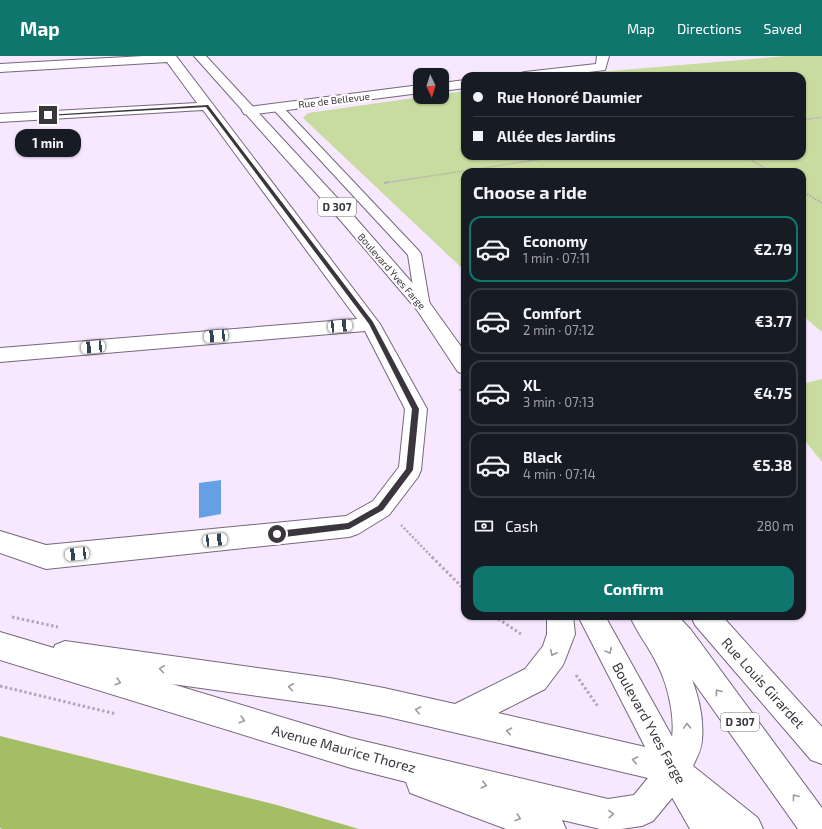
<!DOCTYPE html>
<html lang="en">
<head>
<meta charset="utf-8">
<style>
	body { margin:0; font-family:"Exo 2",sans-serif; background:#20242c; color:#f1f3f6; height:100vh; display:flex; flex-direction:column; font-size:15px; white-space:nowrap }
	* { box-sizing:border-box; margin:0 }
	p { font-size:13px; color:#9ea1a6 }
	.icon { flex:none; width:22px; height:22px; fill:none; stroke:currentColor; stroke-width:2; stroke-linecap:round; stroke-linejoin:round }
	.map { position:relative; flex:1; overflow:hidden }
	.details { position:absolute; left:461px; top:112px; width:345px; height:452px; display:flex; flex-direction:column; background:#171b24; border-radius:12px; box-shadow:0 1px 3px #0004 }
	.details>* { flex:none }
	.hud { position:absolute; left:461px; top:16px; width:345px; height:88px; border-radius:12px; box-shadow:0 1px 3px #0004; display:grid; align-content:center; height:88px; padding:0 12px; background:#171b24 }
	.needle { width:26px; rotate:176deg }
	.buttons { position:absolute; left:413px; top:12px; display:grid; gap:8px }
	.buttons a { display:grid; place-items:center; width:36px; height:36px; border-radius:8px; background:#171b24; box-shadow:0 1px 3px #0004; font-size:20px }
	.end { position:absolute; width:18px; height:18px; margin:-9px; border:5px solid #3b353e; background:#fff; box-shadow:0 0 0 2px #fff }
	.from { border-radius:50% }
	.bubble { position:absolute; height:28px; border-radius:12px; background:#171b24; box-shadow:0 1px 3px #0004; font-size:13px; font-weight:700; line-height:28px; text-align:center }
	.car { position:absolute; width:12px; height:24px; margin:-12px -6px; border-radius:5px; box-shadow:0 0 3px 1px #0007; background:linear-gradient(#fff 24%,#345 0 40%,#fff 0 76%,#345 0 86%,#fff 0) }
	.hud b { display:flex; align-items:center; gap:14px; height:38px; font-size:15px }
	.hud b+b { border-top:1px solid #363941 }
	.hud i { width:10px; height:10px; background:#f1f3f6 }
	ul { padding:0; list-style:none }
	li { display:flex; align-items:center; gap:12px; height:66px; margin:0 8px 6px; padding:0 4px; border:2px solid #363941; border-radius:12px }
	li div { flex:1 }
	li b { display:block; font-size:15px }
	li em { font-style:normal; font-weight:700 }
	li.current { border-color:#0f766e }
	li>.icon { width:36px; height:36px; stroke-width:1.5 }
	h2 { padding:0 12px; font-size:18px; line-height:48px }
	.pay { display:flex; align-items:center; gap:10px; height:44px; padding:0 12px; font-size:15px }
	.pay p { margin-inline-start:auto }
	.cta { display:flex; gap:8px; margin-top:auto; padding:8px 12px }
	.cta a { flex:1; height:46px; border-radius:12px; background:#0f766e; color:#fff; font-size:16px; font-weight:700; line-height:46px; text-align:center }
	header { display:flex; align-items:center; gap:24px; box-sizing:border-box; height:56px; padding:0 20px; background:#0f766e; color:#fff }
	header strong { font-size:19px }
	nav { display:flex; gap:22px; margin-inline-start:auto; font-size:14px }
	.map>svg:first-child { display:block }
	.green { fill:#c7dc9e }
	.forest { fill:#a4be66 }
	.water { fill:#659fe4 }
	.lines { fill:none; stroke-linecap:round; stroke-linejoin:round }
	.lane-casing { stroke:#75677b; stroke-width:2 }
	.street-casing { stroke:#75677b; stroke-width:2 }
	.secondary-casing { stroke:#75677b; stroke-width:2 }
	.primary-casing { stroke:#75677b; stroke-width:2 }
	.path-far3 { stroke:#b2a6b8; stroke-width:1.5; stroke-dasharray:1 1; stroke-linecap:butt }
	.path-far2 { stroke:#b2a6b8; stroke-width:2; stroke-dasharray:1.5 1.5; stroke-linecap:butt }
	.path-far1 { stroke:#b2a6b8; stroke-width:2.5; stroke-dasharray:2 2; stroke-linecap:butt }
	.path { stroke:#b2a6b8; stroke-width:3; stroke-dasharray:2.5 2.5; stroke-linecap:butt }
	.lane { fill:#fff; fill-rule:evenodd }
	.street { fill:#fff; fill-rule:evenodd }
	.secondary { fill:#fff; fill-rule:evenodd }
	.primary { fill:#fff; fill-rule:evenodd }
	.oneway { stroke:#9d9a9e }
	.route { fill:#3b353e }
	.labels { text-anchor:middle; stroke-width:4; stroke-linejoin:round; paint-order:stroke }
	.far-street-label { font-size:10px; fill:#3b353e; stroke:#fff }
	.shield { fill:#fff; stroke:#767278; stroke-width:1 }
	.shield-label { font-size:11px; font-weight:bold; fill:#3b353e }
	.near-street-label { font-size:14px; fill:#3b353e; stroke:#fff }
</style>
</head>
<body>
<header>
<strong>Map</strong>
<nav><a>Map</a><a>Directions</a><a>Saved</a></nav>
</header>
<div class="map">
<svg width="822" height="773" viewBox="0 0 822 773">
	<rect width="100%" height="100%" fill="#f8e8ff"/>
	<path class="green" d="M 787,0 L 822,0 L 822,276 L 802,259 L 802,116 L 465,116 L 465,215 L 303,62 L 308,57 L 421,41 L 442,41 L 442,38 L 465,35 L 465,100 L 802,100 L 802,20 L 572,20 L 598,16 Z
		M 822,323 L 822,406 L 802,381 L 802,328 Z"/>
	<path class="forest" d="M 0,680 L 277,749 L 359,773 L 2,773 L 0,772 Z"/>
	<path class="water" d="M 221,424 L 221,458 L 199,462 L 199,427 Z"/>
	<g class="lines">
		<g class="lane-casing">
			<path id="lane" d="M 277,48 L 281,49 L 419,195 L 421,198 L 430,250 L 428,253 L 423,255 L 418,253 L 416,250 L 408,199 L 273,53 L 272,51 L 273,49 Z"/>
		</g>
		<g class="street-casing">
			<path id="street" d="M 144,0 L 176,0 L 380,268 L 427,353 L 421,414 L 418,421 L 389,459 L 358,478 L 349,481 L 46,513 L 0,497 L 0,475 L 46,489 L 346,460 L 373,445 L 399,411 L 405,353 L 365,275 L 0,306 L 0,292 L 357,263 L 203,54 L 0,66 L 0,58 L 197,47 L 167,6 L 0,16 L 0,8 Z
				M 597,0 L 609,0 L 605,14 L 556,20 L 519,20 L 521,17 L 525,16 L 596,8 Z
				M 465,24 L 465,32 L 442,35 L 442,27 Z
				M 420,29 L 420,37 L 249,59 L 244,58 L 242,55 L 244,52 L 249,51 Z
				M 691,560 L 722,560 L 822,671 L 822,708 L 811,704 L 695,569 Z"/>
		</g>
		<g class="secondary-casing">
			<path id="secondary" d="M 547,560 L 573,560 L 575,578 L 567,599 L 563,609 L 545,633 L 498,657 L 667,696 C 680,675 668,628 657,608 C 649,591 637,577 630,560 L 659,560 C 681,593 706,642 702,683 C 702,693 697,701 693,710 L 758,762 L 763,773 L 722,773 L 677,736 L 653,765 L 642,770 L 621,773 L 600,773 L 562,764 L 566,773 L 506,773 L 410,737 L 406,726 L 351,712 L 0,604 L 0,576 L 54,592 L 55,589 L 65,585 L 330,622 L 384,632 L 455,648 L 525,613 L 543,590 L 547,578 ZM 172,628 L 330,650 L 384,660 L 648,722 L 634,739 L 608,743 L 351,682 Z"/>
		</g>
		<g class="primary-casing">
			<path id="primary" d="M 194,0 L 206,0 L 353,159 L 429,246 L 465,296 L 465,318 L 458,316 L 417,254 L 341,165 Z
				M 578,560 L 605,560 L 684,702 L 719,762 L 724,773 L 690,773 L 662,724 Z
				M 648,560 L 678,560 L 691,574 L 822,752 L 822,773 L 798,773 L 671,594 L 652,569 Z"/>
		</g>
		<path class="path-far3" d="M 802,64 L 822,61
			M 745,100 L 771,116
			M 384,127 L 563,100"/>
		<path class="path-far2" d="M 384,127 L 388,126
			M 802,135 L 822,147"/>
		<path class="path-far1" d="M 460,333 L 465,341
			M 401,469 L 433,502"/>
		<path class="path" d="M 432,501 L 465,534
			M 494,560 L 521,578
			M 12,561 L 58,571
			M 576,619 L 599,652
			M 0,630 L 116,658"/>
		<use href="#lane" class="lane"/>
		<use href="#street" class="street"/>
		<use href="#secondary" class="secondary"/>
		<use href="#primary" class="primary"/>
	</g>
	<defs><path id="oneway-chevron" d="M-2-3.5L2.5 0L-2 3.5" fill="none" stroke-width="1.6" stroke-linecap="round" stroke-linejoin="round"/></defs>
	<g class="oneway">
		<use href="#oneway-chevron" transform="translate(609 595) rotate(62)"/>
		<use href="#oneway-chevron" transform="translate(553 597) rotate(116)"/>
		<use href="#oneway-chevron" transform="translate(162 613) rotate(-172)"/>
		<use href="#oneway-chevron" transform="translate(118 626) rotate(17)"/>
		<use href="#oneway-chevron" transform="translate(291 631) rotate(-172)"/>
		<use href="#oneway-chevron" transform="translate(718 636) rotate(-126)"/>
		<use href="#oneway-chevron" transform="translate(418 654) rotate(-167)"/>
		<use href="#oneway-chevron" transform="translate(242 664) rotate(17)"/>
		<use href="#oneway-chevron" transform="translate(687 670) rotate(-92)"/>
		<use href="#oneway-chevron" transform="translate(509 675) rotate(-167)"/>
		<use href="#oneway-chevron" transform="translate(635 704) rotate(-168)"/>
		<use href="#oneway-chevron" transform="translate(484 729) rotate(13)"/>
		<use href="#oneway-chevron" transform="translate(795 741) rotate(-126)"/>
		<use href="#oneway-chevron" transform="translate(611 758) rotate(-2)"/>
		<use href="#oneway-chevron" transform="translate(518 762) rotate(20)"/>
	</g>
	<path class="route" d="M 208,49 L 373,266 L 419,353 L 413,414 L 383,454 L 349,473 L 277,482 L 273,478 L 277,475 L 348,467 L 378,450 L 406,413 L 412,353 L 369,268 L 206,51 L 48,60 L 46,59 Z"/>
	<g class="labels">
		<g class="far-street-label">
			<text transform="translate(334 44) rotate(-7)" y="4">Rue de Bellevue</text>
			<text transform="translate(392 215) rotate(49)" y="4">Boulevard Yves Farge</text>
		</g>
		<g class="shield">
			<rect x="318" y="142" width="38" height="18" rx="3"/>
			<rect x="721" y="657" width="38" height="18" rx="3"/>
		</g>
		<g class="shield-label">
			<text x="337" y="155">D 307</text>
			<text x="740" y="670">D 307</text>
		</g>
		<g class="near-street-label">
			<text transform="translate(763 627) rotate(48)" y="5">Rue Louis Girardet</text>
			<text transform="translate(649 667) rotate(61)" y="5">Boulevard Yves Farge</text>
			<text transform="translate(344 693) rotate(15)" y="5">Avenue Maurice Thorez</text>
		</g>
	</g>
</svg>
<div class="buttons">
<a><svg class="needle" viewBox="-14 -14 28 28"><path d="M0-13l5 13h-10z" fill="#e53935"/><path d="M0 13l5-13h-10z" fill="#9ea1a6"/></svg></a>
</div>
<i class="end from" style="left:277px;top:478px"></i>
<i class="end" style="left:48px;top:59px"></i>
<div class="bubble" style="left:15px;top:73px;width:66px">1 min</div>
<i class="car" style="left:340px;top:270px;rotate:85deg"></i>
<i class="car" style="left:216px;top:280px;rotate:265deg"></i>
<i class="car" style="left:93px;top:291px;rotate:265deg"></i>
<i class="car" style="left:215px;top:484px;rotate:84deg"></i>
<i class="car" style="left:77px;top:498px;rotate:264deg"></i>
<div class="hud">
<b><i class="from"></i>Rue Honoré Daumier</b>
<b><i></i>Allée des Jardins</b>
</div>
<section class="details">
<h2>Choose a ride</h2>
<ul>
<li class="current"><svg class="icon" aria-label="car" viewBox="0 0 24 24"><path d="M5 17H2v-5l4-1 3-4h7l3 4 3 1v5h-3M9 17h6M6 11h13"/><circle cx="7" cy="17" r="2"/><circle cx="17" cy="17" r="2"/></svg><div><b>Economy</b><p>1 min · 07:11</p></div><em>€2.79</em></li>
<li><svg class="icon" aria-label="car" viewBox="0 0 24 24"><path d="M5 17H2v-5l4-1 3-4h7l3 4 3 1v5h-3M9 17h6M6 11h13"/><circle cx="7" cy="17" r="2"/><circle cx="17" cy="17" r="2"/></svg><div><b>Comfort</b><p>2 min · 07:12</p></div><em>€3.77</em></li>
<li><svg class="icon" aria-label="car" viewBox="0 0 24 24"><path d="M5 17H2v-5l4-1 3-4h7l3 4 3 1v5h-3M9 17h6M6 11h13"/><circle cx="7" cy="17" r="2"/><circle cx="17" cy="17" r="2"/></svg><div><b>XL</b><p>3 min · 07:13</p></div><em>€4.75</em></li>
<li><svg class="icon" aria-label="car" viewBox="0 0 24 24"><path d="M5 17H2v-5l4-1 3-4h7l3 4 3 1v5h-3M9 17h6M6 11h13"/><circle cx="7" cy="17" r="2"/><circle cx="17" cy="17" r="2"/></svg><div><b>Black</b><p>4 min · 07:14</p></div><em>€5.38</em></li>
</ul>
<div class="pay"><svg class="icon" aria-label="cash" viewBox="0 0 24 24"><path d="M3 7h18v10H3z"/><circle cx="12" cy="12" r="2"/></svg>Cash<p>280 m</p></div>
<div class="cta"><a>Confirm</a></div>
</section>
</div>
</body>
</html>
